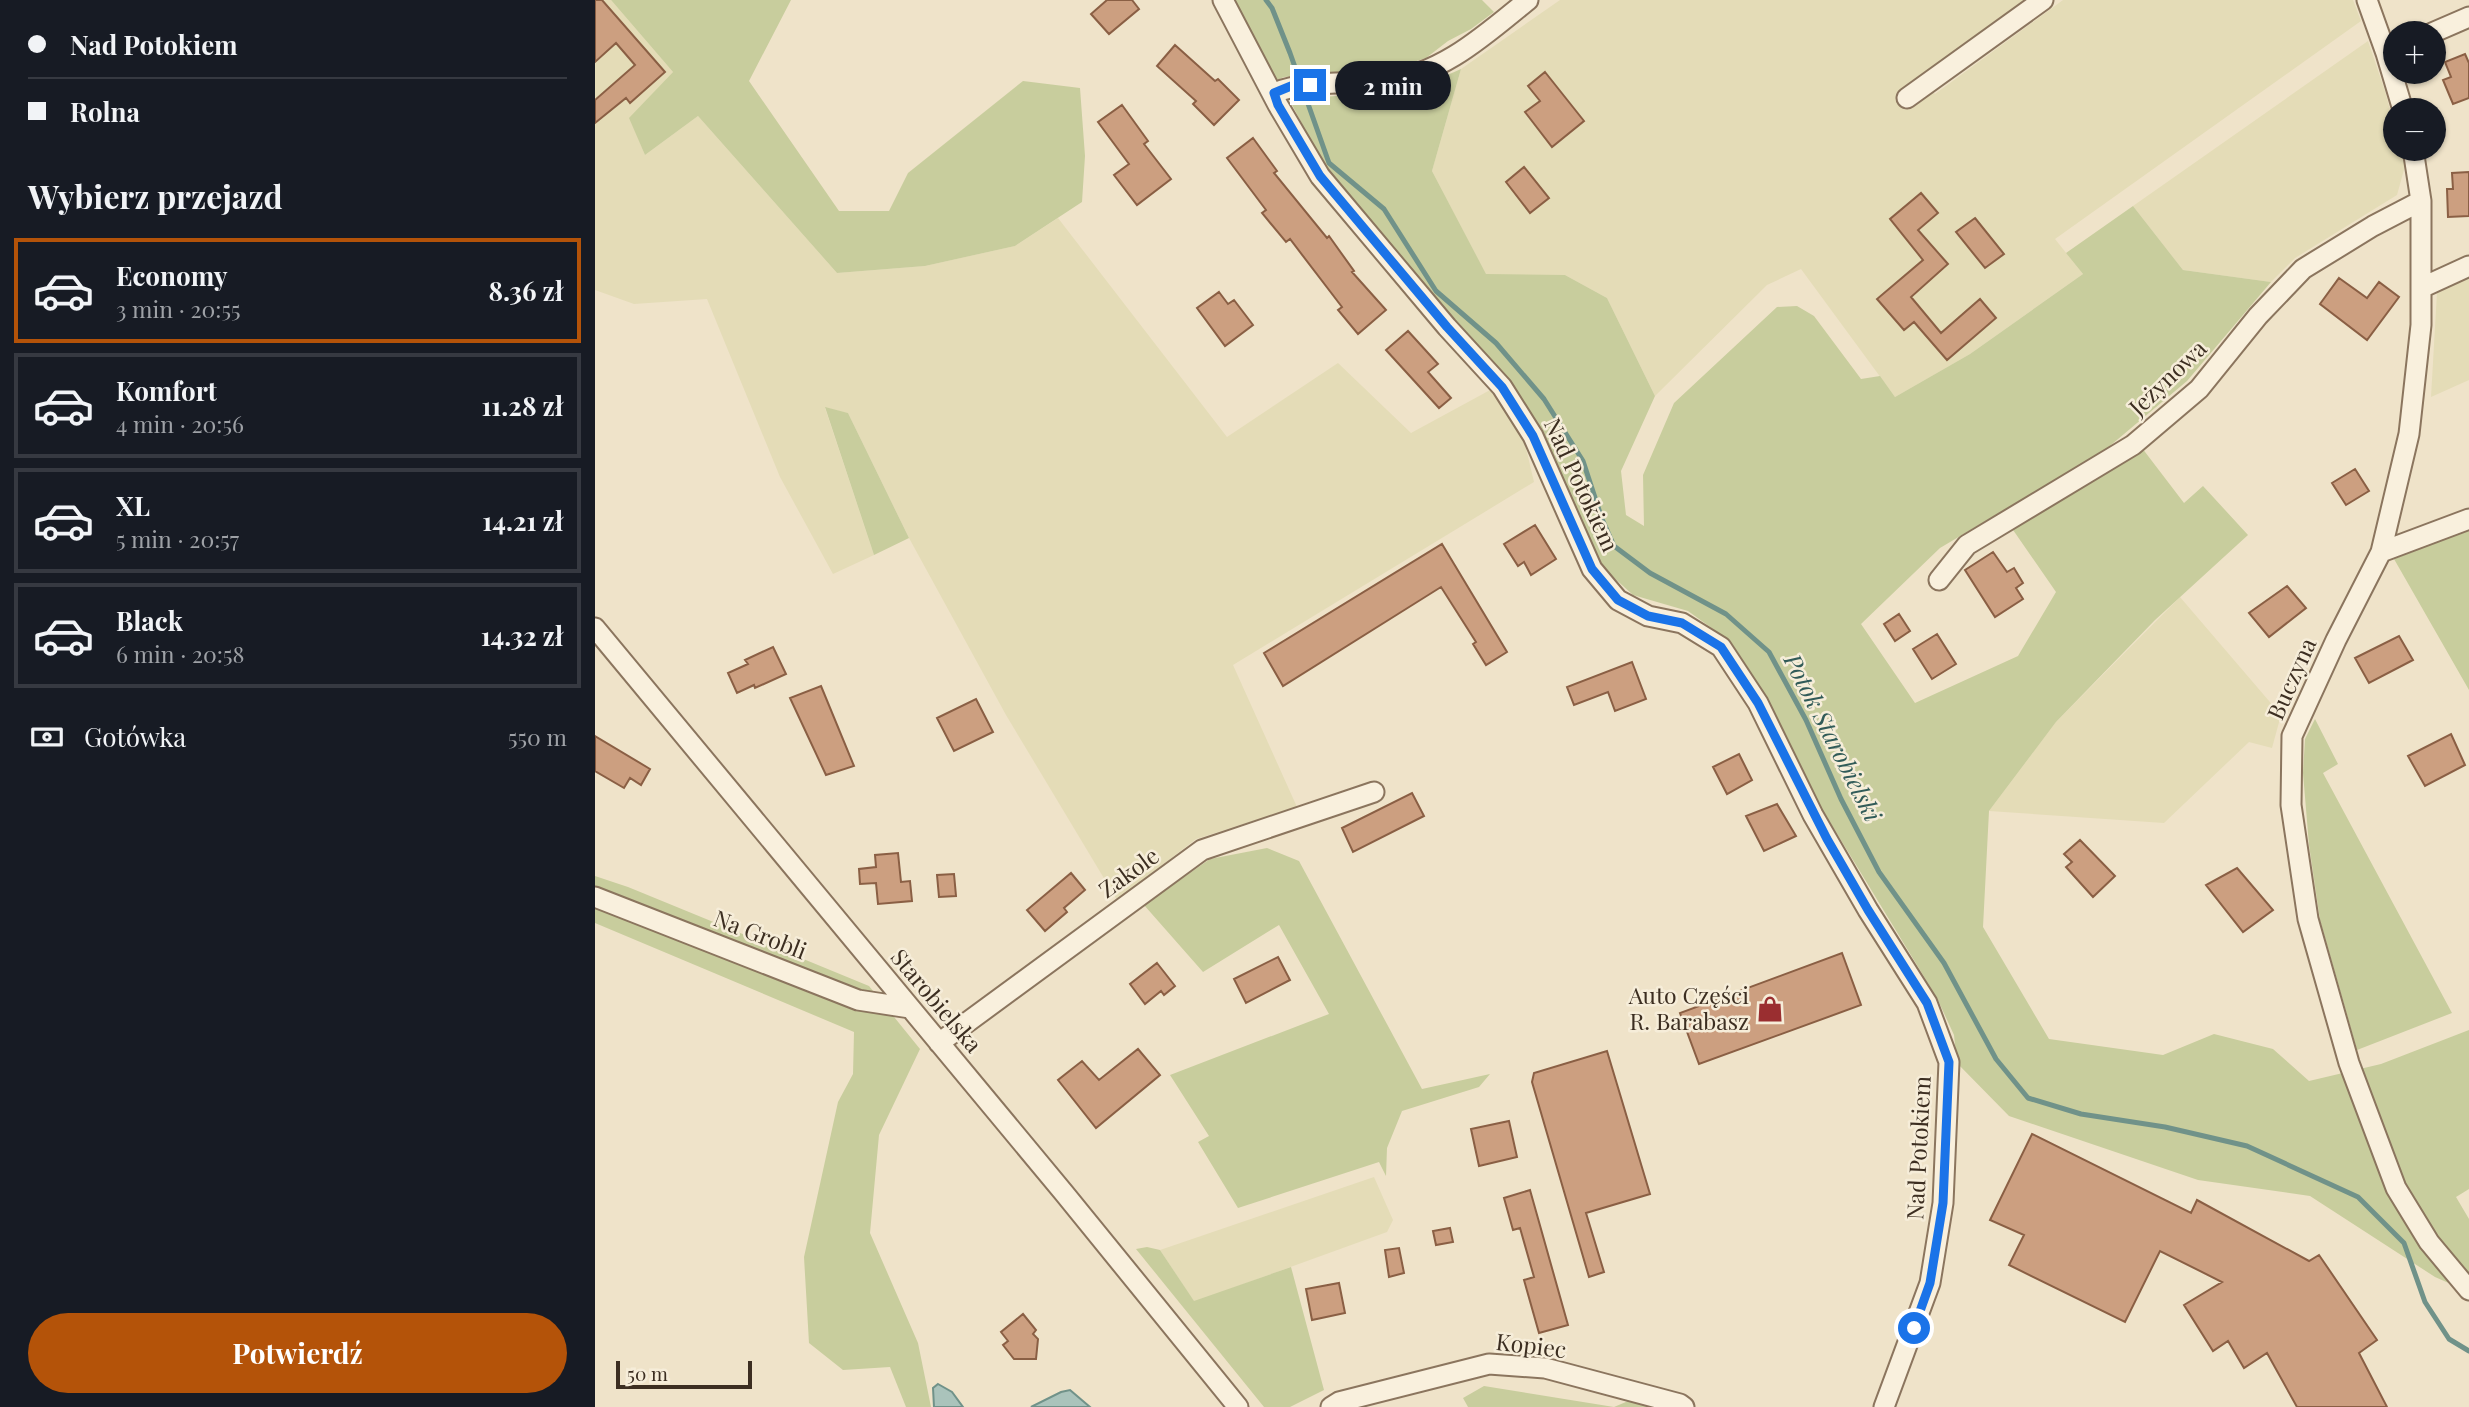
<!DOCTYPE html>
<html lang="pl">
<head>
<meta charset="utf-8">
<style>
	body { margin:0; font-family:"Playfair Display",serif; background:#20242c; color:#f1f3f6; height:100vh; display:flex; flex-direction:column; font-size:26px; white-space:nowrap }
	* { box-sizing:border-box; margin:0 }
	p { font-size:23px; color:#9ea1a6 }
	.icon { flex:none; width:38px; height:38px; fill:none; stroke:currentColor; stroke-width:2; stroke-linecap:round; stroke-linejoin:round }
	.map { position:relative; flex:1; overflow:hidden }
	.drawer { display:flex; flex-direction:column; background:#171b24; width:595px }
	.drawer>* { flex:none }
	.hud { display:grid; align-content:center; height:154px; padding:0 28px; background:#171b24 }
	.tools { position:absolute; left:1788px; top:21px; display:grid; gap:14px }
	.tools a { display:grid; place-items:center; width:63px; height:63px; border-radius:50%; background:#171b24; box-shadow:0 2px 5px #0004; font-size:35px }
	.scale { position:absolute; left:21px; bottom:18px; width:136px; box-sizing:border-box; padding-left:7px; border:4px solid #3c2e21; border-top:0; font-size:19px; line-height:24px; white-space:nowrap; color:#3c2e21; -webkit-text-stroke:5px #f6edd9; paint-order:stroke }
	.end { position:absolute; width:32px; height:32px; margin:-16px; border:9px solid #1a73e8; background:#fff; box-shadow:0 0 0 4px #fff }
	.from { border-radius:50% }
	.bubble { position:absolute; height:49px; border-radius:24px; background:#171b24; box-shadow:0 2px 5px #0004; font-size:23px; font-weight:700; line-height:49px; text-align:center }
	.hud b { display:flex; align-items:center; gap:24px; height:66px; font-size:26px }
	.hud b+b { border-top:2px solid #363941 }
	.hud i { width:18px; height:18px; background:#f1f3f6 }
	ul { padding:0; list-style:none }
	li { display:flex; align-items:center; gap:21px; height:105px; margin:0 14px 10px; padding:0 14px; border:4px solid #363941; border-radius:0px }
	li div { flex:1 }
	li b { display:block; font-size:26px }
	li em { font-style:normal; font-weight:700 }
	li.selected { border-color:#b45309 }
	li>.icon { width:63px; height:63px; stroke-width:1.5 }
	h2 { padding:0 28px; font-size:32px; line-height:84px }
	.pay { display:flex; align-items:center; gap:18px; height:77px; padding:0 28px; font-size:26px }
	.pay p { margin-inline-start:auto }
	.cta { display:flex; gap:14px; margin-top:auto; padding:14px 28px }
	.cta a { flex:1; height:80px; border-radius:42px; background:#b45309; color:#fff; font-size:28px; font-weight:700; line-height:80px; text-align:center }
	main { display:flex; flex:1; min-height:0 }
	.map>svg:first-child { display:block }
	.farmland { fill:#e4dcb7 }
	.green { fill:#c8cd9d }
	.water { fill:#aac3bb; stroke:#709289; stroke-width:2 }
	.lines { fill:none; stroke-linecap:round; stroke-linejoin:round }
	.stream { stroke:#709289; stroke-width:5 }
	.building { fill:#cc9f80; stroke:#8a5f44; stroke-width:2 }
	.minor-casing { stroke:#8b755e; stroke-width:23 }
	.minor { stroke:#f9f0dd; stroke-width:19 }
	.route { stroke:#1a73e8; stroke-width:9 }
	.labels { text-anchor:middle; stroke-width:5; stroke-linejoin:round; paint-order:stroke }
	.street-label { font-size:23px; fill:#3c2e21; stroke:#f6edd9 }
	.poi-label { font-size:23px; fill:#3c2e21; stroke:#f6edd9; text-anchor:end }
	.water-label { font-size:24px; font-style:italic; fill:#315b58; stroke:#f6edd9 }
</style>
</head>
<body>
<main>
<section class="drawer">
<div class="hud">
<b><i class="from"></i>Nad Potokiem</b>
<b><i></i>Rolna</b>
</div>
<h2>Wybierz przejazd</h2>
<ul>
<li class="selected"><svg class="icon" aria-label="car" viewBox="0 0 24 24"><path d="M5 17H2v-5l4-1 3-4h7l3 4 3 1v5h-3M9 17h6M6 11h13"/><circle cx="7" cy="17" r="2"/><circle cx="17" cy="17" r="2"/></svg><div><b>Economy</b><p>3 min · 20:55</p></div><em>8.36 zł</em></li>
<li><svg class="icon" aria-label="car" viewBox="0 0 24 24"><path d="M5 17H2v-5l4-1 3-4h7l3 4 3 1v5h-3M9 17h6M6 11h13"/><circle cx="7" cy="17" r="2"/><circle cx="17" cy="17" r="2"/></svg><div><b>Komfort</b><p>4 min · 20:56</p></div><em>11.28 zł</em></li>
<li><svg class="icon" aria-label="car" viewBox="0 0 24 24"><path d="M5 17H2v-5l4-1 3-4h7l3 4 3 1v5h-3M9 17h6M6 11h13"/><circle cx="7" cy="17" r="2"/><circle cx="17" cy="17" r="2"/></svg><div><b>XL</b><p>5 min · 20:57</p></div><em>14.21 zł</em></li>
<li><svg class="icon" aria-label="car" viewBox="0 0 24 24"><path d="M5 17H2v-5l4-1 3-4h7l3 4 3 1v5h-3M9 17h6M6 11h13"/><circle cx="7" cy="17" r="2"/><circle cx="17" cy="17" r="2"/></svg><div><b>Black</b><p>6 min · 20:58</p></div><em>14.32 zł</em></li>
</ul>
<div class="pay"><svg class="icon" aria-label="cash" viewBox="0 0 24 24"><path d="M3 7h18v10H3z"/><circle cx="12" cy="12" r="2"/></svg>Gotówka<p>550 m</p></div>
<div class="cta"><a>Potwierdź</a></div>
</section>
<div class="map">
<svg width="1874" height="1407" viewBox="0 0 1874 1407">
	<rect width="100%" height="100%" fill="#efe3c9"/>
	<path class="farmland" d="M 0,0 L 16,0 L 78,72 L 35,118 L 50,155 L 103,116 L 242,273 L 330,266 L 420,246 L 463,218 L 632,437 L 743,363 L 816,433 L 897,389 L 930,444 L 939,482 L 638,665 L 702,807 L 601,839 L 522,900 L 411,715 L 314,538 L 253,413 L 230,408 L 279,555 L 238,574 L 185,477 L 112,299 L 39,304 L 0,290 Z
		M 965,0 L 1432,0 L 1328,80 L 1340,94 L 1468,0 L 1758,0 L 1766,21 L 1460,239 L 1488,274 L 1375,354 L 1300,397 L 1206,269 L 1172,285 L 1060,396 L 1012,298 L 970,275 L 891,275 L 837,171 L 866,69 Z
		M 1773,41 L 1790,91 L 1801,132 L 1801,149 L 1805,149 L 1810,166 L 1802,195 L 1700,258 L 1676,282 L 1588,270 L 1538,206 Z
		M 1874,262 L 1874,380 L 1836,397 L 1843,275 Z
		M 1585,597 L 1686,715 L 1677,748 L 1654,742 L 1569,823 L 1394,811 L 1461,722 Z
		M 779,1177 L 798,1220 L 792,1232 L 599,1302 L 565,1250 Z"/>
	<path class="green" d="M 16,0 L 196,0 L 154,81 L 244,211 L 294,211 L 313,173 L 428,81 L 485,88 L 490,156 L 487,202 L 420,246 L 330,266 L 242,273 L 103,116 L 50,155 L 34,118 L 78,72 Z
		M 639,0 L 887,0 L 899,12 L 876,29 L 853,41 L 831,58 L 793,70 L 689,77 L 682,80 Z
		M 866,69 L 837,171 L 891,274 L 970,275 L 1012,298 L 1060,396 L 1026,471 L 1031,515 L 1049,526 L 1048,475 L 1079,403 L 1182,307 L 1202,306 L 1219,316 L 1266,379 L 1285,376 L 1300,397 L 1375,354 L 1488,274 L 1471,253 L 1538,206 L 1588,270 L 1676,282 L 1592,381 L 1510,450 L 1345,548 L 1266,624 L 1320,703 L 1423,656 L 1461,592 L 1416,527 L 1547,448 L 1589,503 L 1608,486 L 1653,535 L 1560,620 L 1461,722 L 1394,811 L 1388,927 L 1454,1039 L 1568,1055 L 1619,1034 L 1678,1049 L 1714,1081 L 1786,1064 L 1874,1030 L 1874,1189 L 1861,1197 L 1874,1219 L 1874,1292 L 1840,1277 L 1715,1196 L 1603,1180 L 1414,1116 L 1362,1063 L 1359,1035 L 1342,998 L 1227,809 L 1172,697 L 1136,642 L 1093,611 L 1038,595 L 1005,565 L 947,430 L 913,378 L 790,242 L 728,164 L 694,99 C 752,95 812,95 866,69 Z
		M 230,407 L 253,413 L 314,538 L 279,555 Z
		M 1874,530 L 1874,690 L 1799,559 Z
		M 1720,719 L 1743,764 L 1728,773 L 1857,1013 L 1762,1050 L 1725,920 L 1714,845 L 1708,773 L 1710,739 Z
		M 672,848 L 704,861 L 827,1089 L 895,1074 L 884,1087 L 807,1111 L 792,1148 L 791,1176 L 784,1162 L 643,1208 L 603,1142 L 614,1136 L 575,1075 L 734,1014 L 684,925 L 608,972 L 549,905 L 615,859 Z
		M 0,876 L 33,887 L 274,986 L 325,1049 L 284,1135 L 275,1233 L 323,1343 L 336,1407 L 311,1407 L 295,1367 L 248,1370 L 214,1343 L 209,1257 L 243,1102 L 258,1074 L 259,1032 L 0,923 Z
		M 552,1247 L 565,1250 L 599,1301 L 696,1267 L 729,1390 L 695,1407 L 669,1407 L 541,1249 Z
		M 889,1386 L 1019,1407 L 1038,1399 L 1064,1407 L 873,1407 L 868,1398 Z"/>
	<path class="water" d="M 343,1384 L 357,1392 L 368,1407 L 339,1407 L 338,1388 Z
		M 475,1390 L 495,1407 L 436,1407 L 466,1392 Z"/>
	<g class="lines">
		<path class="stream" d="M 671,0 L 677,8 L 695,53 L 734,163 L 789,209 L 841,291 L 901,343 L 949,399 L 988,461 L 1007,519 L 1019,546 L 1055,573 L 1131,614 L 1174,652 L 1211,720 L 1246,799 L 1284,872 L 1349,963 L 1401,1059 L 1433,1098 L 1486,1114 L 1570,1127 L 1652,1146 L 1763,1197 L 1809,1243 L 1830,1302 L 1854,1339 L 1874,1351"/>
	</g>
	<path class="building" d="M 0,0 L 7,0 L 70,72 L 35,103 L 31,98 L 0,123 L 0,100 L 40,65 L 21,43 L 0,62 Z
		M 512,0 L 537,0 L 544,9 L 514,34 L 496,14 Z
		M 580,45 L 620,81 L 623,79 L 644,100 L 619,125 L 598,104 L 601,101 L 562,66 Z
		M 1870,54 L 1874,63 L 1874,98 L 1858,104 L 1848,80 L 1856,77 L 1850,62 Z
		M 950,72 L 989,121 L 957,147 L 930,112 L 945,101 L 933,86 Z
		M 527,105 L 553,141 L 549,144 L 576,179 L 542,205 L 519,175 L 534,164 L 503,122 Z
		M 658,138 L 682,171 L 679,173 L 732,238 L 734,236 L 759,271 L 757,272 L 791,310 L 763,334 L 743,310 L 747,307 L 695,239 L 691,242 L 667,213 L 671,210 L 632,158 Z
		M 929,167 L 954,198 L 935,213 L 911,182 Z
		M 1874,172 L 1874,216 L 1853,217 L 1852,189 L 1858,189 L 1857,173 Z
		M 1326,193 L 1343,213 L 1323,230 L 1353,264 L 1316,297 L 1346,333 L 1385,299 L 1401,318 L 1352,360 L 1319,322 L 1309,330 L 1282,299 L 1328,260 L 1295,219 Z
		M 1380,218 L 1409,254 L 1390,268 L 1361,232 Z
		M 1744,278 L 1772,298 L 1784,282 L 1804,297 L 1772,340 L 1725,304 Z
		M 624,292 L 633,304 L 639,300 L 658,325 L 630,346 L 602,308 Z
		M 813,331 L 843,364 L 833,372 L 856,398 L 844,408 L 791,350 Z
		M 1760,469 L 1774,491 L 1751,505 L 1737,483 Z
		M 940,525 L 961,559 L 936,575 L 929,562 L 923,566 L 909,544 Z
		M 847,544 L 912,652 L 891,665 L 878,644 L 881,642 L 846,587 L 688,686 L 669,653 Z
		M 1398,552 L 1412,572 L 1419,568 L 1428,583 L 1421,588 L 1428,599 L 1400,617 L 1370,570 Z
		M 1692,586 L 1711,608 L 1674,637 L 1654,613 Z
		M 1304,614 L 1315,631 L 1300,641 L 1289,624 Z
		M 1342,634 L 1361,664 L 1337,679 L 1318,649 Z
		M 1804,636 L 1818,660 L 1774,683 L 1760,658 Z
		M 178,647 L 191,674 L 160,688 L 159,685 L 142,693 L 133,673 L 153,664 L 150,660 Z
		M 1037,662 L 1051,699 L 1020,711 L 1013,692 L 979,705 L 972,687 Z
		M 226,686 L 259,766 L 231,775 L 195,698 Z
		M 381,699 L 398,732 L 359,751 L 342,718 Z
		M 1856,734 L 1870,765 L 1830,786 L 1813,756 Z
		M 0,736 L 55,769 L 46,785 L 35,778 L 29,788 L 0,771 Z
		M 1144,754 L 1157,780 L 1132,794 L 1118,767 Z
		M 817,793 L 829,816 L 758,852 L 747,828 Z
		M 1182,804 L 1201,836 L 1169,851 L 1151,816 Z
		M 1485,840 L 1520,876 L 1498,897 L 1471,867 L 1477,862 L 1469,854 Z
		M 303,853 L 306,882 L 315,881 L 317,901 L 283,904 L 281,883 L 265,884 L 264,869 L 281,867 L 280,855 Z
		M 1642,868 L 1678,910 L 1648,932 L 1611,885 Z
		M 476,873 L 490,890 L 469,908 L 472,912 L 450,931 L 432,910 Z
		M 359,874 L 361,896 L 344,897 L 342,875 Z
		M 1247,953 L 1266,1005 L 1104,1064 L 1085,1013 Z
		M 683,957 L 695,980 L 651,1003 L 639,979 Z
		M 562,963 L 580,986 L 569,995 L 566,991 L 550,1004 L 535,984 Z
		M 543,1049 L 565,1075 L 501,1128 L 463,1080 L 487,1061 L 504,1080 Z
		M 1012,1051 L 1055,1194 L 991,1213 L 1009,1272 L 994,1277 L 937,1082 L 939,1073 Z
		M 914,1121 L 922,1157 L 884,1166 L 876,1129 Z
		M 1437,1134 L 1596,1213 L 1602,1200 L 1714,1261 L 1724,1255 L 1782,1340 L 1764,1353 L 1792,1407 L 1702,1407 L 1672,1353 L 1649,1368 L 1633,1341 L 1618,1351 L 1589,1305 L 1627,1282 L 1565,1251 L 1530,1322 L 1414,1265 L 1429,1235 L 1395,1220 Z
		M 935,1190 L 973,1325 L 944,1333 L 929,1280 L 939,1277 L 925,1228 L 918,1230 L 909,1198 Z
		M 855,1228 L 858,1242 L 841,1245 L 838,1231 Z
		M 804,1248 L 809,1273 L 794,1277 L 790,1250 Z
		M 744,1283 L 750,1313 L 717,1320 L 711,1289 Z
		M 428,1314 L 441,1330 L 438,1334 L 443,1339 L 441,1359 L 419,1359 L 408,1345 L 413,1341 L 406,1332 Z"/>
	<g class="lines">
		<g class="minor-casing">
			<path id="minor" d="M 628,0 L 683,105 L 725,176 L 852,327 L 907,387 L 938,436 L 997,569 L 1023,600 L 1053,616 L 1087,623 L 1126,647 L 1163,703 L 1218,815 L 1273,910 L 1332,1003 L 1354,1062 L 1348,1203 L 1335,1283 L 1289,1407
				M 1772,0 L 1791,53 L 1808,110
				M 1837,33 L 1874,17
				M 679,93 C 714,79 753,85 790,81 C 847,75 891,34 933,0
				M 1312,98 L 1448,0
				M 1818,149 L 1826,201 L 1826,325 L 1814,434 L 1786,552 L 1741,640 L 1697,736 L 1696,805 L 1713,919 L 1754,1063 L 1801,1188 L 1834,1242 L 1874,1290
				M 1826,288 L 1874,266
				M 1786,552 L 1874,519
				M 1344,580 L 1372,545 L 1538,445 L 1604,389 L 1663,316 L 1708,269 L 1778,226 L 1826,201
				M 0,628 L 469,1193 L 643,1407
				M 0,897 L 263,1000 L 315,1008
				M 344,1043 L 607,850 L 779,792
				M 736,1407 L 744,1402 L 894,1364 L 950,1368 L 1085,1404 L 1089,1407"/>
		</g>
		<use href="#minor" class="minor"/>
	</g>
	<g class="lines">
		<path class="route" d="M 715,85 L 696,86 L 679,93 L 683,105 L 725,176 L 852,327 L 907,387 L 938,436 L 997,569 L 1023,600 L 1053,616 L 1087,623 L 1126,647 L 1163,703 L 1232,839 L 1273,910 L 1332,1003 L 1354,1062 L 1348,1203 L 1335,1283 L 1319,1328"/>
	</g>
	<defs>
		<g id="shop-bare" transform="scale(2.1)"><path d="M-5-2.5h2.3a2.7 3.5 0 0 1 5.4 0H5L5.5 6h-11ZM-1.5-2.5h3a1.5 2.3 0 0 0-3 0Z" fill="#9a2e30" stroke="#f6edd9" stroke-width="2.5" paint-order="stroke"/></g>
	</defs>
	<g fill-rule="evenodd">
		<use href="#shop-bare" x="1175" y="1009"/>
	</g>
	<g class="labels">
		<g class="street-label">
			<text transform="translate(1573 378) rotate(-44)" y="8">Jeżynowa</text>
			<text transform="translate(986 485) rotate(65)" y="8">Nad Potokiem</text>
			<text transform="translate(1697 679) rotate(-66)" y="8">Buczyna</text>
			<text transform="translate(534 873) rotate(-36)" y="8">Zakole</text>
			<text transform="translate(165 935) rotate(21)" y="8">Na Grobli</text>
			<text transform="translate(341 1001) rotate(50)" y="8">Starobielska</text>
			<text transform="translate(1324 1148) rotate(-87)" y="8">Nad Potokiem</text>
			<text transform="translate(936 1346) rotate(7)" y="8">Kopiec</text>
		</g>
		<g class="poi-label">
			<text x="1154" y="1004">Auto Części<tspan x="1154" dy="26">R. Barabasz</tspan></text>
		</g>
		<g class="water-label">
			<text transform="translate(1237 738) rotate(63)" y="8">Potok Starobielski</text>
		</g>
	</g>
</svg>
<div class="tools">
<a>+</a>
<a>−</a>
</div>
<div class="scale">50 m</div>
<i class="end from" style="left:1319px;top:1328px"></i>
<i class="end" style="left:715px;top:85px"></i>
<div class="bubble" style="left:740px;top:61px;width:116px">2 min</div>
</div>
</main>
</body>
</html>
